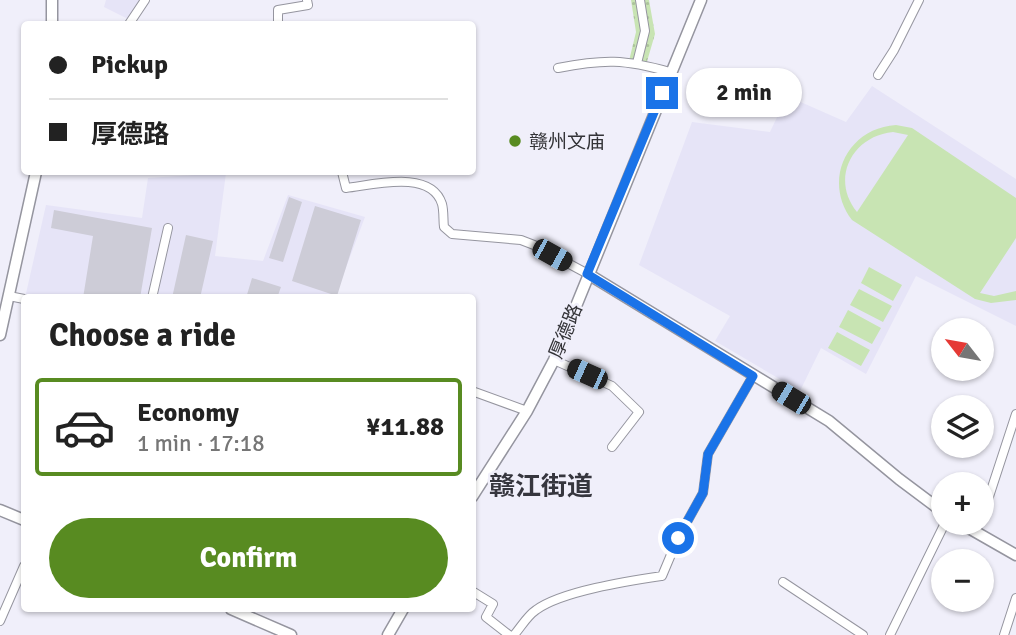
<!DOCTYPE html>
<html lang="en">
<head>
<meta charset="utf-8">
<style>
	body { margin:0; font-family:Signika,"Noto Sans SC",sans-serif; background:#f6f6f6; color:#222; height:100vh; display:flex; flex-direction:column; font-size:26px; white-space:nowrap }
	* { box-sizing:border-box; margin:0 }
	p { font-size:23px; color:#767676 }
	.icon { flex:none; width:38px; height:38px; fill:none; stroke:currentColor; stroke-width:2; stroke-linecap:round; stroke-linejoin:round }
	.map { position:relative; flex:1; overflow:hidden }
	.details { position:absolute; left:21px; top:294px; width:455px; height:318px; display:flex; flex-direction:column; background:#fff; border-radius:7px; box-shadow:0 2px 5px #0004 }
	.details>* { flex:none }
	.banner { position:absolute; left:21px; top:21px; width:455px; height:154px; border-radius:7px; box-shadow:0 2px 5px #0004; display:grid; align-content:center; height:154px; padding:0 28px; background:#fff }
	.needle { width:46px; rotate:301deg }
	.tools { position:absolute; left:931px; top:318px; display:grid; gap:14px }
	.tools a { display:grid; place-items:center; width:63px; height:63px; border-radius:50%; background:#fff; box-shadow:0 2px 5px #0004; font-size:35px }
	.end { position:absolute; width:32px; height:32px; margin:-16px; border:9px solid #1a73e8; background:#fff; box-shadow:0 0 0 4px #fff }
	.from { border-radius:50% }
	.bubble { position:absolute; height:49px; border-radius:24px; background:#fff; box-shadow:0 2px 5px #0004; font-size:23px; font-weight:700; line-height:49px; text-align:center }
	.car { position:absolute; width:21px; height:42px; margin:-21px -10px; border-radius:9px; box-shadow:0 0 5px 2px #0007; background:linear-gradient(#222 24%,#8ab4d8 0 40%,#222 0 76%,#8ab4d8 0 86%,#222 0) }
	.banner b { display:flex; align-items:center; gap:24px; height:66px; font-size:26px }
	.banner b+b { border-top:2px solid #e0e0e0 }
	.banner i { width:18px; height:18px; background:#222 }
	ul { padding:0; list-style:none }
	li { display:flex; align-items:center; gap:21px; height:98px; margin:0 14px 10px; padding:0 14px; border:4px solid transparent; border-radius:7px }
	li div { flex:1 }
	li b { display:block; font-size:26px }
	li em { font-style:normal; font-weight:700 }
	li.current { border-color:#588b21 }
	li>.icon { width:63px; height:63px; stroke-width:1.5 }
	h2 { padding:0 28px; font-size:32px; line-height:84px }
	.button { display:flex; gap:14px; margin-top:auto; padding:14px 28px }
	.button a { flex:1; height:80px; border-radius:42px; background:#588b21; color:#fff; font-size:28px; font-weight:700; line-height:80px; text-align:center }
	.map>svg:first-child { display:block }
	.built { fill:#e6e4f7 }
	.grass { fill:url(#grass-dots) }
	.garden { fill:#c8e4b3; fill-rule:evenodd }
	.building { fill:#cdccd7 }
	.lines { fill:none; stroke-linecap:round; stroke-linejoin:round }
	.street-casing { stroke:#95959f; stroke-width:10 }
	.secondary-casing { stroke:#95959f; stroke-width:13 }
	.street { stroke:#fff; stroke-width:8 }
	.secondary { stroke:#fff; stroke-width:10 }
	.route { stroke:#1a73e8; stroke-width:9 }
	.poi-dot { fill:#588b21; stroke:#f0effa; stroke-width:2.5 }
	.labels { text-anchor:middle; stroke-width:5; stroke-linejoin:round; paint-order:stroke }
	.poi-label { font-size:19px; fill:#333337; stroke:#f0effa; text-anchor:start }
	.street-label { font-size:19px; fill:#333337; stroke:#f0effa }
	.district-label { font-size:26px; font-weight:bold; fill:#36363e; stroke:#f0effa }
</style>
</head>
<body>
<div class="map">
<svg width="1016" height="635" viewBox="0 0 1016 635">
	<defs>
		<pattern id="grass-dots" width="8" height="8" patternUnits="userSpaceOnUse" patternTransform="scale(1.75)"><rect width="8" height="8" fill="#c8e4b3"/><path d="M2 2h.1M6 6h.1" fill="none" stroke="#acc49b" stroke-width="1.8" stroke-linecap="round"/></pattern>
	</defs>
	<rect width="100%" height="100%" fill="#f0effa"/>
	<path class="built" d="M 106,0 L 140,0 L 128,19 L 104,7 Z
		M 872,86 L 1016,179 L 1016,326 L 916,276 L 866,374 L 821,348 L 800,391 L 715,341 L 730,316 L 639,265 L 692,122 L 770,132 L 787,96 L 846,122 Z
		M 226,173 L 215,256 L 263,261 L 288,195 L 365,217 L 335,297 L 25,298 L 46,205 L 142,218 L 148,178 Z"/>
	<path class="grass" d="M 631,0 L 649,0 L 655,34 L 646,65 L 629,61 L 636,32 Z"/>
	<path class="garden" d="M 896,125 L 912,128 L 1016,198 L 1016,238 L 980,293 L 994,296 L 1016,291 L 1016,300 L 991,303 L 975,299 L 852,220 C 822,181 847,128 896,125 ZM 893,132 L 908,135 L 857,212 C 830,179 852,136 893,132 Z
		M 869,267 L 902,285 L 893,301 L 861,283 Z
		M 859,289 L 892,306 L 883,322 L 850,305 Z
		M 848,310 L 881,328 L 872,344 L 839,327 Z
		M 837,332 L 870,350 L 861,366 L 828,348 Z"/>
	<path class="building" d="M 289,197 L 302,202 L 283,262 L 269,258 Z
		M 315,206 L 361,220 L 337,296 L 292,281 Z
		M 54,210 L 152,228 L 140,298 L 83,298 L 93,236 L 51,228 Z
		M 186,235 L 213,241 L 200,298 L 172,298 Z
		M 252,278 L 281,287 L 277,298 L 246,298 Z"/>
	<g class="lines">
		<g class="street-casing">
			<path id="street" d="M 129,24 L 145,0
				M 278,24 L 278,10 L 308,5 L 307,0
				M 637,63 L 645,31 L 640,0
				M 558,68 C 604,59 624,59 670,72
				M 878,75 L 894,50 L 919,0
				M 342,172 L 346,188 C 373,185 431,169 442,204 C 444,211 443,220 444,227 L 452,234 L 521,240 L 534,245 L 588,274
				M 9,296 L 24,299
				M 152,298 L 168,228
				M 554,360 L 612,386 L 639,412 L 612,447
				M 472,391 L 527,411
				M 982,518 L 1016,414
				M 783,582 L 863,635
				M 472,591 L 493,604 L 486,617 L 509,635
				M 0,621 L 24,566
				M 514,635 C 521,627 527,616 536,610 C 562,591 629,581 662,576 L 678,538 L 703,493 L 708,454 L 753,376
				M 890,635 L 945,523
				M 1004,635 L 1016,598"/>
		</g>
		<g class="secondary-casing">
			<path id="secondary" d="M 52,24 L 52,0
				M 588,274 L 829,421 L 899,479 L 943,512
				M 0,335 L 36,172
				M 472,497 L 527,411 L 554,360 L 701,0
				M 0,510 L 24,520
				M 960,523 L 1016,555
				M 231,609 L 291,635
				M 388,635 L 403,609"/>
		</g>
		<use href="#street" class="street"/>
		<use href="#secondary" class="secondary"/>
	</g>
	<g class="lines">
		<path class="route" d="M 662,93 L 587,274 L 753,376 L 708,454 L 703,493 L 678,538"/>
	</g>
	<circle class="poi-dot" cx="515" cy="141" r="7"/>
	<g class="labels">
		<g class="poi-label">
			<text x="529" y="148">赣州文庙</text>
		</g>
		<g class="street-label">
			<text transform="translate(565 331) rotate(-68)" y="7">厚德路</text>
		</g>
		<g class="district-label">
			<text x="541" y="495">赣江街道</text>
		</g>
	</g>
</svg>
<div class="tools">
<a><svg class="needle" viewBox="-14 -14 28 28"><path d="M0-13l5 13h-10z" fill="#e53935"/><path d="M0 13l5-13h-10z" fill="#767676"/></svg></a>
<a><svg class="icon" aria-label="layers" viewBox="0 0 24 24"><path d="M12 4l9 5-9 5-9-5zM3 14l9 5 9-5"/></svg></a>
<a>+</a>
<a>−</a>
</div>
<i class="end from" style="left:678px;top:538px"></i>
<i class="end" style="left:662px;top:93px"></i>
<div class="bubble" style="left:686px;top:68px;width:116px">2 min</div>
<i class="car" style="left:552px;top:255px;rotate:119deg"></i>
<i class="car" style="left:587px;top:374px;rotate:294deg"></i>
<i class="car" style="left:791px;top:398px;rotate:301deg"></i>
<div class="banner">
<b><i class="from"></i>Pickup</b>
<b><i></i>厚德路</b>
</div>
<section class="details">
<h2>Choose a ride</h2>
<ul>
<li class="current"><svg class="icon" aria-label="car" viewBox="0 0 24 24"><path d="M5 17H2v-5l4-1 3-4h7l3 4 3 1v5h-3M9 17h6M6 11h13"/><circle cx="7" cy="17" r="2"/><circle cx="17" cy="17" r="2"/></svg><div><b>Economy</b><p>1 min · 17:18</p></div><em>¥11.88</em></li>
</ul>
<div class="button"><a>Confirm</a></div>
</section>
</div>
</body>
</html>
